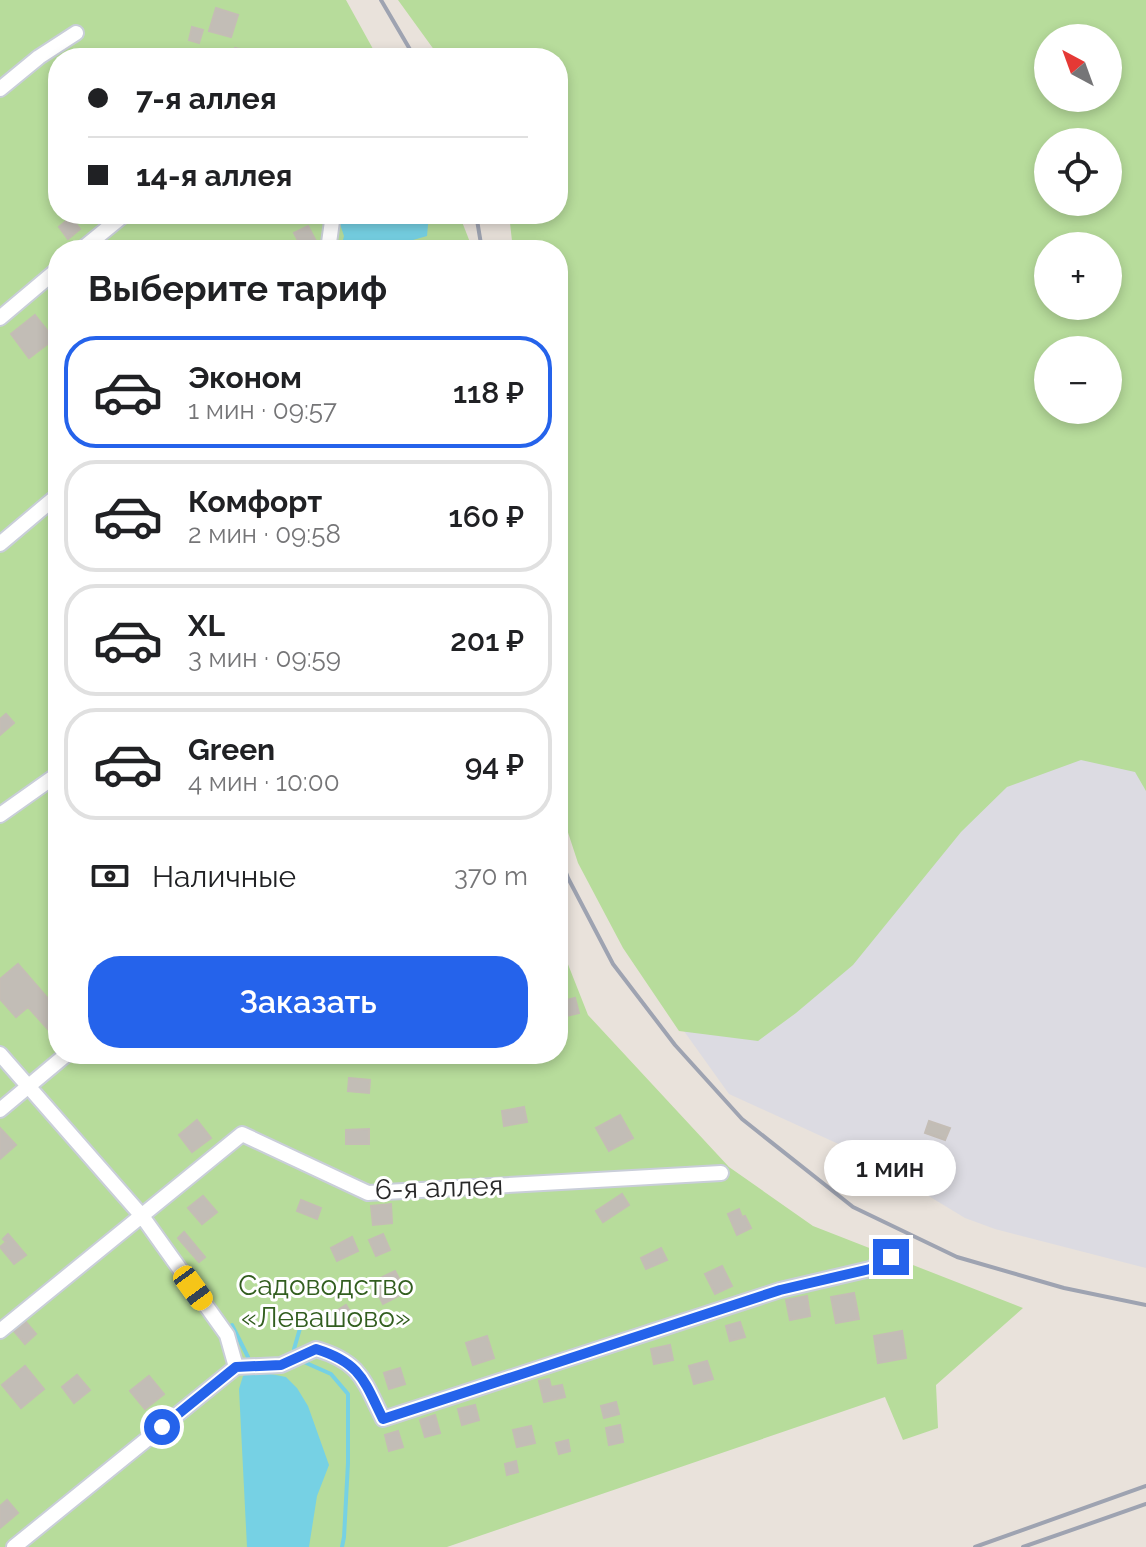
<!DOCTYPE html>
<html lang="ru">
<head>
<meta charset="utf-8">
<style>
	body { margin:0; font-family:Raleway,sans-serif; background:#f6f6f6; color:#202124; height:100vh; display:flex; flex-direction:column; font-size:30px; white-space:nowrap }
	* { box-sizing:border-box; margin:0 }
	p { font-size:26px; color:#757577 }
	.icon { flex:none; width:44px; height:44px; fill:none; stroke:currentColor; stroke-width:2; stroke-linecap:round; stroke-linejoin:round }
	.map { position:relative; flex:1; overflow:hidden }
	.side { position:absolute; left:48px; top:240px; width:520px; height:824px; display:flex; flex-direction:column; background:#fff; border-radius:32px; box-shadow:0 4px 12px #0003 }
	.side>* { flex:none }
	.banner { position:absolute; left:48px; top:48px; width:520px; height:176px; border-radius:32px; box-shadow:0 4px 12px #0003; display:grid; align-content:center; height:176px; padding:0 40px; background:#fff }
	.needle { width:52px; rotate:319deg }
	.buttons { position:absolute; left:1034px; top:24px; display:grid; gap:16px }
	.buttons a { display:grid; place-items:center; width:88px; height:88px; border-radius:50%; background:#fff; box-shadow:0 4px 12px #0003; font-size:40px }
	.end { position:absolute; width:36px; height:36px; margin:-18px; border:10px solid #2563eb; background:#fff; box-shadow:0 0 0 4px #fff }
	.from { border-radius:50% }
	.bubble { position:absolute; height:56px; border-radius:28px; background:#fff; box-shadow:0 4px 12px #0003; font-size:26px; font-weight:600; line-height:56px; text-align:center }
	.car { position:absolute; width:24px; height:48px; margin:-24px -12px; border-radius:10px; box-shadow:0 0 6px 2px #0007; background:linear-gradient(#f5c518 24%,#345 0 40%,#f5c518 0 76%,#345 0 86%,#f5c518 0) }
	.banner b { display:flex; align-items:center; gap:28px; height:76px; font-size:30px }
	.banner b+b { border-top:2px solid #e0e0e0 }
	.banner i { width:20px; height:20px; background:#202124 }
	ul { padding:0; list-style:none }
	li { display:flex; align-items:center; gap:24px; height:112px; margin:0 16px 12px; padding:0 24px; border:4px solid #e0e0e0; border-radius:32px }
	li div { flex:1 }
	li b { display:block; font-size:30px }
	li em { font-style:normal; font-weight:600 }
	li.active { border-color:#2563eb }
	li>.icon { width:72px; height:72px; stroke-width:1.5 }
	h2 { padding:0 40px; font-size:36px; line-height:96px }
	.pay { display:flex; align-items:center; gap:20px; height:88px; padding:0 40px; font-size:30px }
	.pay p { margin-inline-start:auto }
	.primary-button { display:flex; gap:16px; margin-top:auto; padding:16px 40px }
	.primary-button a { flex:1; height:92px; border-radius:32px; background:#2563eb; color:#fff; font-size:32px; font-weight:600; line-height:92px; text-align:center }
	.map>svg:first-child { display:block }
	.industrial { fill:#dcdbe2 }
	.green { fill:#b7dc9b; fill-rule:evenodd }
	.water { fill:#76d1e4 }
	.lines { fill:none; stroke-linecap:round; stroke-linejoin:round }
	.stream { stroke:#76d1e4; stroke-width:4 }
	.building { fill:#c2bdb6; stroke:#c4bdb5; stroke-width:2 }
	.minor-casing { stroke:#c9ced9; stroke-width:18 }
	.minor { stroke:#fff; stroke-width:14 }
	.rail { stroke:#9ea3b1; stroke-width:4 }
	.route { stroke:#2563eb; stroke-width:10 }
	.labels { text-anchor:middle; stroke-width:6; stroke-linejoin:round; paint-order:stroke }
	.street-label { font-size:28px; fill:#282828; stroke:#fff }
	.park-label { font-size:28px; fill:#325e1f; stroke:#fff }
</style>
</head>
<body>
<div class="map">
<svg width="1146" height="1547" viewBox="0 0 1146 1547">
	<rect width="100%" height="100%" fill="#e9e2db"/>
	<path class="industrial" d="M 1030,748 L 1146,768 L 1146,1268 L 995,1229 L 965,1218 L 856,1152 L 729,1094 L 656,992 Z"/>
	<path class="green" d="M 0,0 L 346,0 L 378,58 L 58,58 L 58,214 L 459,214 L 473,250 L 58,250 L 58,1054 L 558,1054 L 558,939 L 588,1015 L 729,1167 L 813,1226 L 1023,1308 L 936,1385 L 938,1428 L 903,1440 L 885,1397 L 447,1547 L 0,1547 Z
		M 398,0 L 1146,0 L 1146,791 L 1135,772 L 1081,760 L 1007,787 L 961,832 L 853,965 L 796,1013 L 758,1041 L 679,1031 L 623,948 L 578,863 L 558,802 L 558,250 L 513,250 L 509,214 L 558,214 L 558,58 L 440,58 ZM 1048,38 L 1108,38 L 1108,98 L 1048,98 ZM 1048,142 L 1108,142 L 1108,202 L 1048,202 ZM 1048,246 L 1108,246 L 1108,306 L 1048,306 ZM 1048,350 L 1108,350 L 1108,410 L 1048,410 Z"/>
	<path class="water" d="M 356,214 L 429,214 L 427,236 L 378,250 L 345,250 L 342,244 L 344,236 L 340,224 Z
		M 250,1370 L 286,1377 L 297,1388 L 308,1406 L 329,1465 L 317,1496 L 309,1547 L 247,1547 L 239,1389 L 243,1376 Z"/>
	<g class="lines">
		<path class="stream" d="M 232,1325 L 248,1357
			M 294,1349 L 301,1325
			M 304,1362 L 331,1374 L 348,1394 L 348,1463 L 344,1537 L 342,1547"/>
	</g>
	<path class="building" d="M 216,8 L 238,15 L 231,37 L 209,31 Z
		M 192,27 L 203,30 L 199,43 L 189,40 Z
		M 235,48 L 252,51 L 250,58 L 234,58 Z
		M 71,217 L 80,229 L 68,239 L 59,227 Z
		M 308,226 L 318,245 L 309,250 L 303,250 L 294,233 Z
		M 35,315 L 54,339 L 29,358 L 11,334 Z
		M 6,714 L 14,723 L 0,735 L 0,719 Z
		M 18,964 L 58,1010 L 58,1031 L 53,1035 L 28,1007 L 16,1017 L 0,999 L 0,979 Z
		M 575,998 L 579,1013 L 562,1017 L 558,1002 Z
		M 349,1078 L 370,1080 L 369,1093 L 348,1091 Z
		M 524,1107 L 527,1122 L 504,1126 L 502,1111 Z
		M 620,1115 L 633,1138 L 609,1151 L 596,1128 Z
		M 197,1120 L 211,1138 L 192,1152 L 179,1135 Z
		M 929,1121 L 950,1128 L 945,1140 L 925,1133 Z
		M 0,1128 L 16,1145 L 0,1159 Z
		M 369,1129 L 369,1144 L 346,1144 L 346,1130 Z
		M 622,1194 L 629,1205 L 603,1222 L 596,1211 Z
		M 203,1196 L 217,1212 L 202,1224 L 188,1208 Z
		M 301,1200 L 321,1208 L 317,1219 L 297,1211 Z
		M 391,1204 L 392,1223 L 373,1225 L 371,1206 Z
		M 739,1209 L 742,1217 L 745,1216 L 751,1228 L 737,1235 L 728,1214 Z
		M 184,1232 L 205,1257 L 199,1262 L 178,1238 Z
		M 8,1234 L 26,1255 L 14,1264 L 0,1247 L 6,1242 L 3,1239 Z
		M 383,1234 L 390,1250 L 376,1256 L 369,1240 Z
		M 352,1237 L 358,1251 L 337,1261 L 331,1248 Z
		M 661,1248 L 667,1260 L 646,1269 L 641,1258 Z
		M 722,1266 L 732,1286 L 715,1294 L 705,1274 Z
		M 395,1271 L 406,1292 L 383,1304 L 372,1282 Z
		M 854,1293 L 859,1319 L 836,1323 L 831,1297 Z
		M 807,1296 L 810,1316 L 790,1320 L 786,1300 Z
		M 346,1305 L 355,1320 L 342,1327 L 333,1313 Z
		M 277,1312 L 294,1319 L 290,1329 L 273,1322 Z
		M 25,1321 L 36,1334 L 25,1344 L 14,1331 Z
		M 740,1322 L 745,1337 L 730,1341 L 726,1326 Z
		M 902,1331 L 906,1358 L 878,1363 L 874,1336 Z
		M 487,1336 L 494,1358 L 473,1365 L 466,1343 Z
		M 670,1345 L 673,1360 L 654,1364 L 651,1349 Z
		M 707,1361 L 713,1379 L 694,1384 L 689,1366 Z
		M 25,1366 L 44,1389 L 21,1408 L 2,1385 Z
		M 400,1368 L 405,1384 L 389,1389 L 384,1373 Z
		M 77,1375 L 90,1390 L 74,1403 L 62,1387 Z
		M 149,1376 L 164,1394 L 145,1409 L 130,1391 Z
		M 549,1379 L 551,1387 L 562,1385 L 565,1397 L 544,1402 L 539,1381 Z
		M 616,1402 L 619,1414 L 604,1418 L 601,1406 Z
		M 475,1405 L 479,1420 L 462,1425 L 458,1409 Z
		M 435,1415 L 440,1433 L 425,1437 L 420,1420 Z
		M 620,1425 L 623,1442 L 609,1445 L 606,1428 Z
		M 531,1426 L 535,1443 L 517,1447 L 513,1430 Z
		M 398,1431 L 403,1447 L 389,1451 L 385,1435 Z
		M 568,1440 L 570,1451 L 559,1454 L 556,1443 Z
		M 516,1461 L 518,1472 L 507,1475 L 505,1464 Z
		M 7,1500 L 18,1513 L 0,1528 L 0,1506 Z"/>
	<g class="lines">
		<g class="minor-casing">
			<path id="minor" d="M 0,89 L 39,57 L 76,33
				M 81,250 L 125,214
				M 328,250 L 333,214
				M 448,250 L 452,249
				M 0,318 L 58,269
				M 0,544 L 58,495
				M 0,815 L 58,774
				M 0,1054 L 142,1216 L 227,1335 L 236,1367
				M 0,1110 L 67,1054
				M 0,1331 L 242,1134 L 368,1193 L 721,1173
				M 236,1367 L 281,1365 L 316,1349 C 361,1362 364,1381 383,1419 L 780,1290 L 870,1269 L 891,1257
				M 14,1547 L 236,1367"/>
		</g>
		<use href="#minor" class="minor"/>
		<path class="rail" d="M 381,0 L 415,58
			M 476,214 L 482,250
			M 558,852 L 568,878 L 613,964 L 675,1045 L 742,1119 L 853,1207 L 957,1257 L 1064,1288 L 1146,1305
			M 975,1547 L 1146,1486
			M 1023,1547 L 1146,1504"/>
	</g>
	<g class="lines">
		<path class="route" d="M 162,1427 L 236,1367 L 281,1365 L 316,1349 C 361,1363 364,1381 383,1419 L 780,1290 L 870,1269 L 891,1257"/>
	</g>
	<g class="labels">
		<g class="street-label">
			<text transform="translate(439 1187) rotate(-2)" y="10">6-я аллея</text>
		</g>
		<g class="park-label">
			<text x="326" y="1295">Садоводство<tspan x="326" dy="32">«Левашово»</tspan></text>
		</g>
	</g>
</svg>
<div class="buttons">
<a><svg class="needle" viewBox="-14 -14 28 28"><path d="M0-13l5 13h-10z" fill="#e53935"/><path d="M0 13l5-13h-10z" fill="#757577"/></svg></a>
<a><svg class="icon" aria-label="locate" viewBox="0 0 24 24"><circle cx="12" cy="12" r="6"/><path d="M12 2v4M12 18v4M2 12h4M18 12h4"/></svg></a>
<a>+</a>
<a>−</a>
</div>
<i class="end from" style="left:162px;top:1427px"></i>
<i class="end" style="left:891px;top:1257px"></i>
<div class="bubble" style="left:824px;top:1140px;width:132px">1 мин</div>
<i class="car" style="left:193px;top:1288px;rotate:144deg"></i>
<div class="banner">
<b><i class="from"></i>7-я аллея</b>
<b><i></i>14-я аллея</b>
</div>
<section class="side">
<h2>Выберите тариф</h2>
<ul>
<li class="active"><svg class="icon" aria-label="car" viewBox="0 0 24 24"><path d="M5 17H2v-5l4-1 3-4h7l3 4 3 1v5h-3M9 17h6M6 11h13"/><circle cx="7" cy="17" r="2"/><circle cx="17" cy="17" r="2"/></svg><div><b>Эконом</b><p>1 мин · 09:57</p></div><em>118 ₽</em></li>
<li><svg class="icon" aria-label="car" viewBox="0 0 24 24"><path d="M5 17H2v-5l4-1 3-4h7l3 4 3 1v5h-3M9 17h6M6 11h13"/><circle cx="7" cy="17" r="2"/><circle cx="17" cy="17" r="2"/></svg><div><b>Комфорт</b><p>2 мин · 09:58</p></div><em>160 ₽</em></li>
<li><svg class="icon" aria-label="car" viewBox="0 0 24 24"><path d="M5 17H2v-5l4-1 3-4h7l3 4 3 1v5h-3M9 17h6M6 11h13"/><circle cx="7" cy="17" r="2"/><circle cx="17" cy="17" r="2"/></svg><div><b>XL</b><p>3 мин · 09:59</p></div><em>201 ₽</em></li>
<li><svg class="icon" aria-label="car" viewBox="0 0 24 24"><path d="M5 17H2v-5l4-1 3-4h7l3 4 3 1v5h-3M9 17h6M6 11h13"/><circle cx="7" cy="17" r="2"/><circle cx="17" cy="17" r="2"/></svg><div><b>Green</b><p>4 мин · 10:00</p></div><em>94 ₽</em></li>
</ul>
<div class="pay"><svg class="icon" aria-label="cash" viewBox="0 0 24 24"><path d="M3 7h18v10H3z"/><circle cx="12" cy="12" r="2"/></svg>Наличные<p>370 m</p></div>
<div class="primary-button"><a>Заказать</a></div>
</section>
</div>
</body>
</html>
